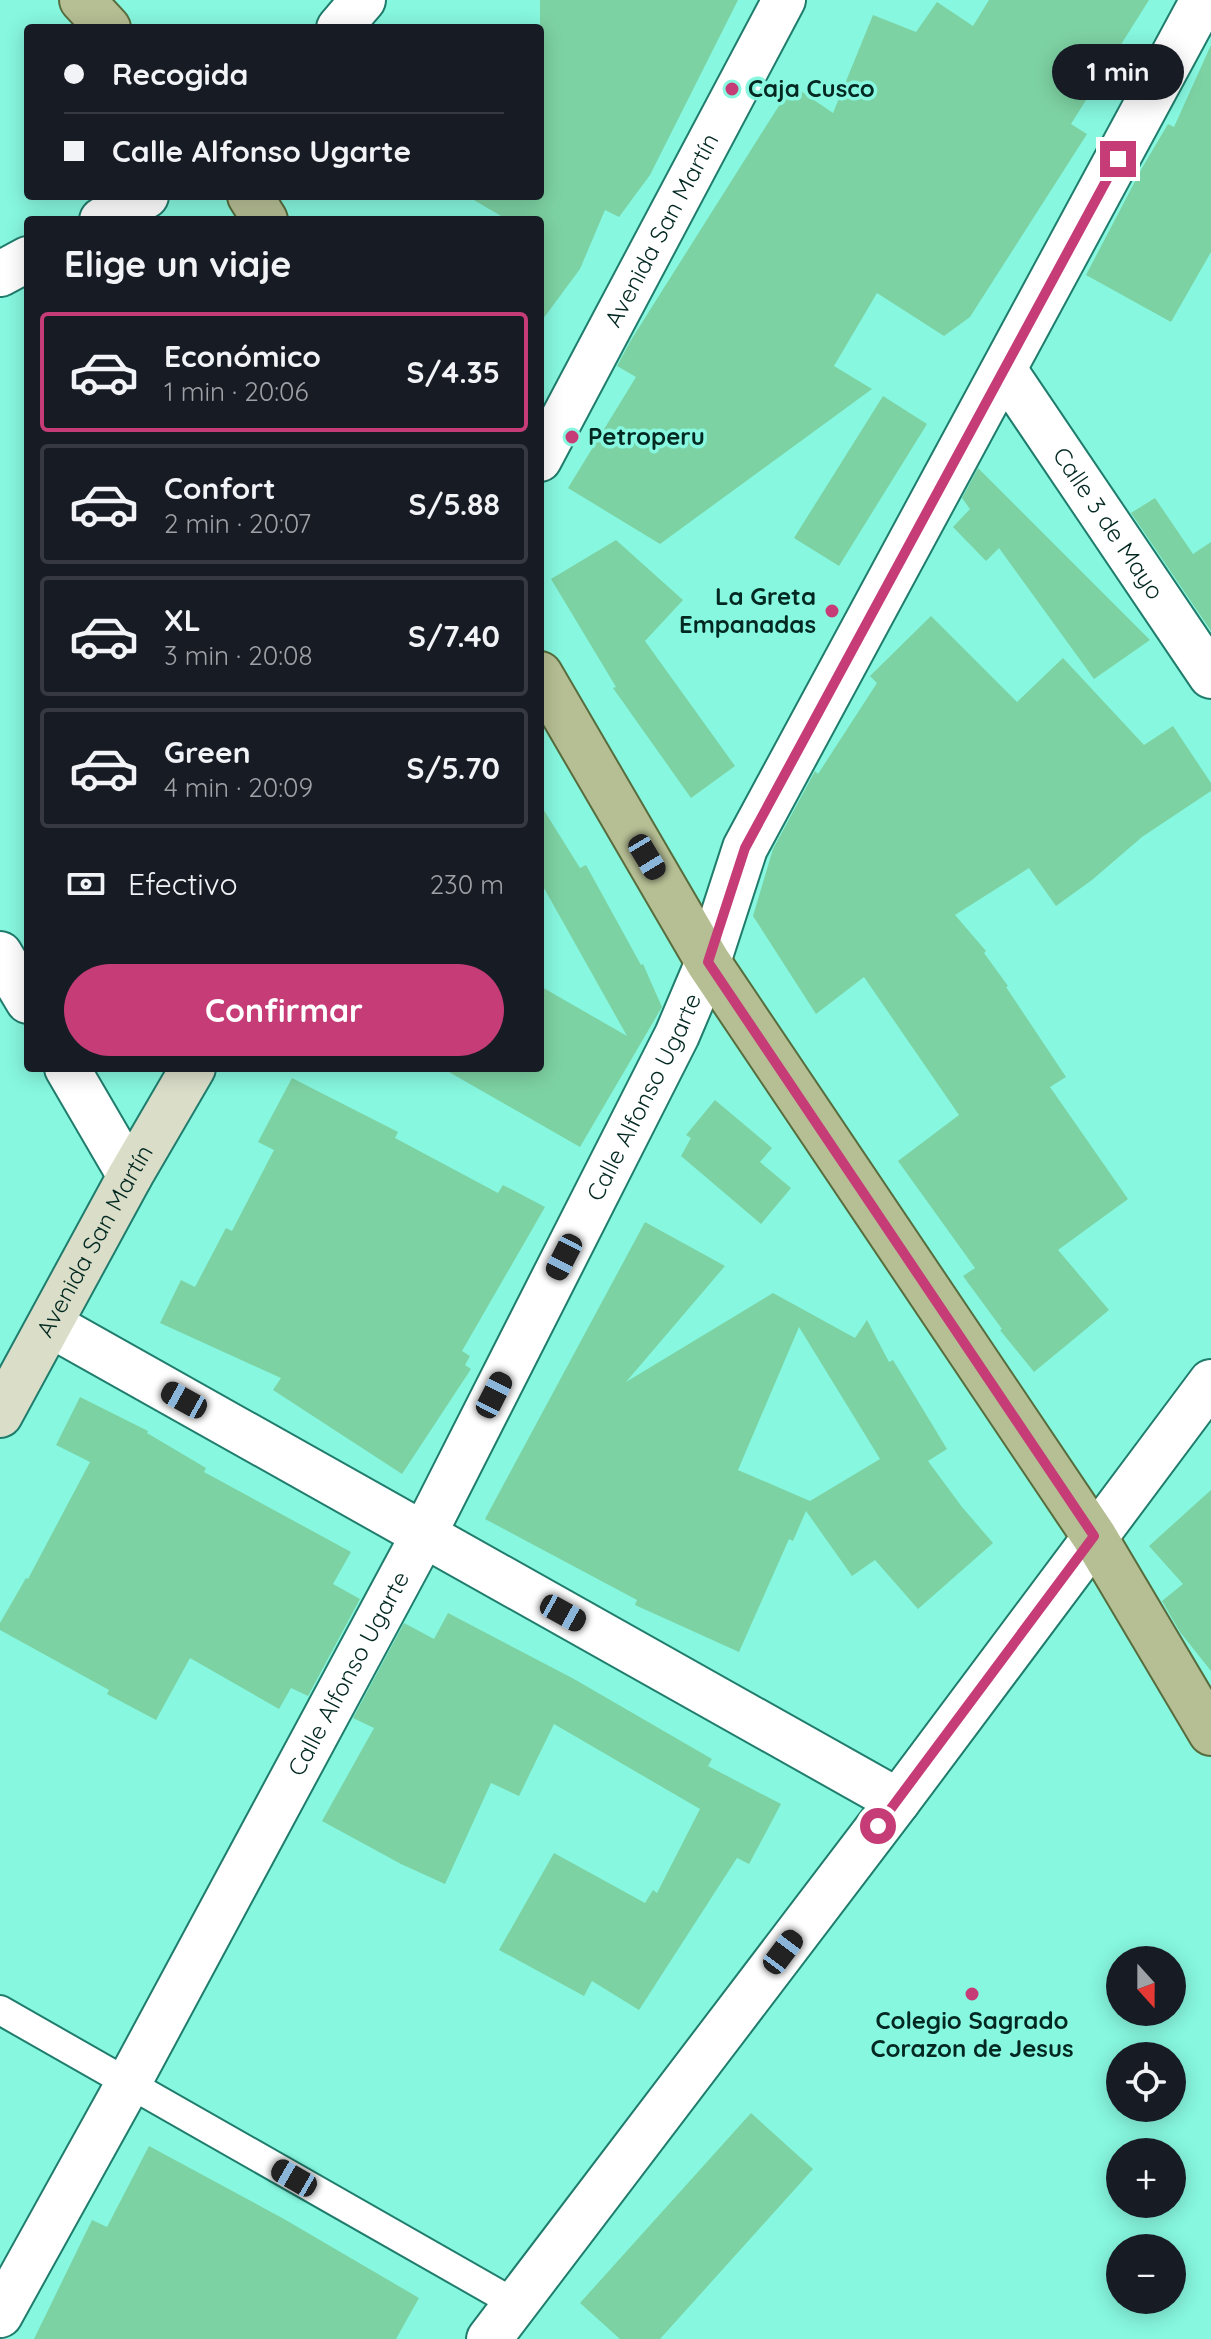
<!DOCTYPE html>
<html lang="es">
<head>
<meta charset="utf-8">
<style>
	body { margin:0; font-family:Quicksand,sans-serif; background:#20242c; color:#f1f3f6; height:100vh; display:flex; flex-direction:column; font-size:30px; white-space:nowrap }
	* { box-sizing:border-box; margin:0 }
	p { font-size:26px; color:#9ea1a6 }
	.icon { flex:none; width:44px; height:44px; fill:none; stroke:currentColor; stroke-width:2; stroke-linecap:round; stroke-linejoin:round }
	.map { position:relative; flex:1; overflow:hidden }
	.side { position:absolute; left:24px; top:216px; width:520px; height:856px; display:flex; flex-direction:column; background:#171b24; border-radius:8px; box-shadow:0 4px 20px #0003 }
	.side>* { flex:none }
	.guide { position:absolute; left:24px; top:24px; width:520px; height:176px; border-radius:8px; box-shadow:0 4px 20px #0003; display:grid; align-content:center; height:176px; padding:0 40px; background:#171b24 }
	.needle { width:52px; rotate:159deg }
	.fabs { position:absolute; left:1106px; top:1946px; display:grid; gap:16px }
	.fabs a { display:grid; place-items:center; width:80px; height:80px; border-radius:50%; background:#171b24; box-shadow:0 4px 20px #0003; font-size:40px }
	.end { position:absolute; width:36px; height:36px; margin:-18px; border:10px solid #c53c77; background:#fff; box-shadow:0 0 0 4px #fff }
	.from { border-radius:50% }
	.bubble { position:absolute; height:56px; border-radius:28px; background:#171b24; box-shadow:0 4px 20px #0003; font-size:26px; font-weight:700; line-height:56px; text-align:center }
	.car { position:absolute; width:24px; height:48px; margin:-24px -12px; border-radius:10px; box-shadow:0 0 6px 2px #0007; background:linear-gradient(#222 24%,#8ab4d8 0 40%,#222 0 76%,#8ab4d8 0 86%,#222 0) }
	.guide b { display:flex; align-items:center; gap:28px; height:76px; font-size:30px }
	.guide b+b { border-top:2px solid #363941 }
	.guide i { width:20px; height:20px; background:#f1f3f6 }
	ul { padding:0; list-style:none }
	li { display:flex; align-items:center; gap:24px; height:120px; margin:0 16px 12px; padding:0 24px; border:4px solid #363941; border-radius:8px }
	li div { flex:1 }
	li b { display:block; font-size:30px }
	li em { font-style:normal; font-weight:700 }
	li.current { border-color:#c53c77 }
	li>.icon { width:72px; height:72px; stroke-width:1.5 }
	h2 { padding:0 40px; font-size:36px; line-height:96px }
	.pay { display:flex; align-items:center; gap:20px; height:88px; padding:0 40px; font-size:30px }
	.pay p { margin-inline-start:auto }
	.cta { display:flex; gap:16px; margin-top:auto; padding:16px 40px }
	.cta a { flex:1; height:92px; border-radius:48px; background:#c53c77; color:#fff; font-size:32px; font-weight:700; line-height:92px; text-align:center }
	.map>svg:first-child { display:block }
	.building { fill:#7dd2a3; fill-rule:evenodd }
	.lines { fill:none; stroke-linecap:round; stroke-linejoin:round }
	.service-casing { stroke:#207c6c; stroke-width:32 }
	.pedestrian-casing { stroke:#207c6c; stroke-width:46 }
	.minor-casing { stroke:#207c6c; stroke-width:48 }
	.tertiary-casing { stroke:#207c6c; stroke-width:48 }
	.secondary-casing { stroke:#207c6c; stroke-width:48 }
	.primary-casing { stroke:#576d3d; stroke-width:48 }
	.service { stroke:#fff; stroke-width:28 }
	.pedestrian { stroke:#fff; stroke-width:42 }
	.minor { stroke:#fff; stroke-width:44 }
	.tertiary { stroke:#fff; stroke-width:44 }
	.secondary { stroke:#dadec9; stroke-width:44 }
	.primary { stroke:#b6be94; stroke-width:44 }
	.route { stroke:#c53c77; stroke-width:10 }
	.poi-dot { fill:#c53c77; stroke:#87f7df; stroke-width:3 }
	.labels { text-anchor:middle; stroke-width:7; stroke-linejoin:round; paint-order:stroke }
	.poi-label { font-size:24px; font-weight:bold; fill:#022821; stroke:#87f7df; text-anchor:start }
	.street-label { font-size:24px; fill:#022821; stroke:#87f7df }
</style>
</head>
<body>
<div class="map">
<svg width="1211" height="2339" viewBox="0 0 1211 2339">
	<rect width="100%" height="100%" fill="#87f7df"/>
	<path class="building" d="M 540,0 L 738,0 L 650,175 L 619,217 L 605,210 L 580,269 L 540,323 L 540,220 L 508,220 L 467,196 L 540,196 Z
		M 989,0 L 1149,0 L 1071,124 L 1087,134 L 970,317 L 944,336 L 877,293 L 834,366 L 872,389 L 660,544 L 568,488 L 636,377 L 617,366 L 631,340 L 792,85 L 833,113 L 873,15 L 916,32 L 937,2 L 973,26 Z
		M 1211,45 L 1211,252 L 1171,322 L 1086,275 L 1142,168 L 1168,124 L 1174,127 Z
		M 883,396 L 927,424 L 839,566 L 794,538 Z
		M 978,468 L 1150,640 L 1094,679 L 999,548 L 986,561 L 953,527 L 970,509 L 962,498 Z
		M 1155,498 L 1193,554 L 1211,542 L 1211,631 L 1131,513 Z
		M 616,540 L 683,600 L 645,641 L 735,766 L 691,798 L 613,688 L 616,687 L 551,579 Z
		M 931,616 L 1017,702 L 1063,658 L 1144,745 L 1173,726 L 1211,783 L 1211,791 L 1142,837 L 1092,880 L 1056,906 L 1029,868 L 955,915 L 986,951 L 984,953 L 1008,986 L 1006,987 L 1066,1077 L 1050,1087 L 1128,1199 L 1058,1250 L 1109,1310 L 1034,1372 L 1000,1330 L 1002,1329 L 963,1276 L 975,1268 L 898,1161 L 959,1115 L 864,977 L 816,1014 L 753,916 L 773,849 L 815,771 L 818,774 L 877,683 L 870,676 Z
		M 540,804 L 580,868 L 586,865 L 641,965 L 643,964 L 662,1007 L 580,1147 L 442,1068 L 540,1068 L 540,986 L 627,1036 L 540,881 Z
		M 292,1078 L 398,1132 L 395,1138 L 498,1193 L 503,1185 L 545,1207 L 462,1351 L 470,1356 L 465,1365 L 471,1369 L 402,1474 L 273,1390 L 281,1378 L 160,1323 L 181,1280 L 195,1287 L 226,1228 L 232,1231 L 274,1150 L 258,1142 Z
		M 715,1100 L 772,1148 L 760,1162 L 791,1188 L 761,1224 L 681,1156 L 691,1138 L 686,1135 Z
		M 645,1222 L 725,1266 L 626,1382 L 773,1293 L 855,1338 L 867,1320 L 889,1362 L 893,1360 L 947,1449 L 928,1461 L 962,1507 L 993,1543 L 918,1609 L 875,1560 L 852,1576 L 806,1511 L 793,1541 L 789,1539 L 739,1652 L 635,1605 L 637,1600 L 485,1519 ZM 799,1327 L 880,1459 L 810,1501 L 738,1470 Z
		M 80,1397 L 148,1431 L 147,1433 L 206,1468 L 204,1472 L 351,1552 L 333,1584 L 360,1599 L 308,1696 L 291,1688 L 279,1709 L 190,1658 L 156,1720 L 107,1694 L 109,1690 L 0,1630 L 0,1623 L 26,1578 L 28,1579 L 90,1462 L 56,1445 Z
		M 1211,1490 L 1211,1671 L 1180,1632 L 1162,1601 L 1183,1584 L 1149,1546 Z
		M 448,1613 L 574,1679 L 712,1759 L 708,1766 L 781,1804 L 749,1864 L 737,1858 L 639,2010 L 592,1981 L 584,1996 L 499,1950 L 554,1853 L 645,1903 L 653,1890 L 657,1893 L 700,1809 L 554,1724 L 519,1796 L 491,1783 L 445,1884 L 401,1864 L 322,1821 L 374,1728 L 353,1718 L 404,1623 L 434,1639 Z
		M 751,2113 L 813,2169 L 660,2339 L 620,2339 L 580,2303 Z
		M 149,2146 L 284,2219 L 419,2298 L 396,2339 L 34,2339 L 92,2220 L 107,2227 Z"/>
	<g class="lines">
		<g class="service-casing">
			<path id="service" d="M 0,2010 L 516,2304"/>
		</g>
		<g class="pedestrian-casing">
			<g id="pedestrian">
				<path id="s1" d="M 540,460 L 784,0"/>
			</g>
		</g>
		<g class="minor-casing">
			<g id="minor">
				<path id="s2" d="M 1005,371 L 1211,676"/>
				<path d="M 0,954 L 28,1001"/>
				<path d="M 67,1068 L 130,1176"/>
				<path d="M 51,1325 L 898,1801"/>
				<path id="s3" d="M 0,2315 L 128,2084 L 424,1534 L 677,1035 L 708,962 L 745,848 L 1203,0"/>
				<path d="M 489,2339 L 898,1801 L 1211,1382"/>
			</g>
		</g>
		<g class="tertiary-casing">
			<path id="tertiary" d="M 339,28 L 363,0
				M 102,220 L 146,196
				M 0,274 L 28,259"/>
		</g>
		<g class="secondary-casing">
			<g id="secondary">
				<path id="s4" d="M 0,1415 L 130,1176 L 193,1068"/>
			</g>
		</g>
		<g class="primary-casing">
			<path id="primary" d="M 82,0 L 108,28
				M 250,196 L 265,220
				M 540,674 L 708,962 L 1094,1536 L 1211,1733"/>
		</g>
		<use href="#service" class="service"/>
		<use href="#pedestrian" class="pedestrian"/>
		<use href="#minor" class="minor"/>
		<use href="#tertiary" class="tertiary"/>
		<use href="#secondary" class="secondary"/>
		<use href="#primary" class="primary"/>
	</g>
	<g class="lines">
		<path class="route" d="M 878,1826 L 1094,1536 L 708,962 L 745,848 L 1118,159"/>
	</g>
	<g class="poi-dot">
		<circle cx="732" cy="89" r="8"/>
		<circle cx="572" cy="437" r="8"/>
		<circle cx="832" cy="611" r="8"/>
		<circle cx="972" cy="1994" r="8"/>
	</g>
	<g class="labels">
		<g class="poi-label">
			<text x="748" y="97">Caja Cusco</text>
			<text x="588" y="445">Petroperu</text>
			<text x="816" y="605" text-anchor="end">La Greta<tspan x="816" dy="28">Empanadas</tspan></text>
			<text x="972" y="2029" text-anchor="middle">Colegio Sagrado<tspan x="972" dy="28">Corazon de Jesus</tspan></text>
		</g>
		<g class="street-label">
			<text dy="8" stroke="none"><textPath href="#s1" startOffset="260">Avenida San Martín</textPath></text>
			<text dy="8" stroke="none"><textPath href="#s2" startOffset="184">Calle 3 de Mayo</textPath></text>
			<text dy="8" stroke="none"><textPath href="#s3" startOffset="1378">Calle Alfonso Ugarte</textPath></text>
			<text dy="8" stroke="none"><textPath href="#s4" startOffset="198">Avenida San Martín</textPath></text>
			<text dy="8" stroke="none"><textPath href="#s3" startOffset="730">Calle Alfonso Ugarte</textPath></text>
		</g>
	</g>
</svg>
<div class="fabs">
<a><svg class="needle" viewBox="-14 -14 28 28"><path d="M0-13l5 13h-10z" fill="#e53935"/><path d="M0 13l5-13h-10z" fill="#9ea1a6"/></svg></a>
<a><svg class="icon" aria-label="locate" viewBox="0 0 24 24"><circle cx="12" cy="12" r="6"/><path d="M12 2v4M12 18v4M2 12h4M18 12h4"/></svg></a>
<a>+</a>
<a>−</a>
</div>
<i class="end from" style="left:878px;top:1826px"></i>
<i class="end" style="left:1118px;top:159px"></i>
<div class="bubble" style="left:1052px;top:44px;width:132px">1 min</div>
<i class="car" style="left:647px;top:857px;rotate:149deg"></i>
<i class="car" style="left:564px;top:1257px;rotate:207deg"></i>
<i class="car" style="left:494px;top:1395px;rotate:27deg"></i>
<i class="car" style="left:184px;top:1400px;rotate:299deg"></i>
<i class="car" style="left:563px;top:1613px;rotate:119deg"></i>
<i class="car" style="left:783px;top:1952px;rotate:37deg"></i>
<i class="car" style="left:294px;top:2178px;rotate:300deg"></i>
<div class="guide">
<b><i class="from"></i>Recogida</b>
<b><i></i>Calle Alfonso Ugarte</b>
</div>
<section class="side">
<h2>Elige un viaje</h2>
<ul>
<li class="current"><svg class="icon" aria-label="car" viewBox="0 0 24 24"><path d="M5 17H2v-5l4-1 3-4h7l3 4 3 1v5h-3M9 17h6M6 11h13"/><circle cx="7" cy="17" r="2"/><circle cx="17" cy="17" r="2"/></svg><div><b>Económico</b><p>1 min · 20:06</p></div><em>S/4.35</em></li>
<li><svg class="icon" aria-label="car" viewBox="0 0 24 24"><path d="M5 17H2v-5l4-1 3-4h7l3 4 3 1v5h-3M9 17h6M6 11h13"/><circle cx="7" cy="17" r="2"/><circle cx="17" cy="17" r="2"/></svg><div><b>Confort</b><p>2 min · 20:07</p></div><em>S/5.88</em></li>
<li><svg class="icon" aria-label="car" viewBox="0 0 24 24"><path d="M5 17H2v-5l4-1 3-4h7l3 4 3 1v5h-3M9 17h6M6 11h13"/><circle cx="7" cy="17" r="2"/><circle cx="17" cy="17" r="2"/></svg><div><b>XL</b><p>3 min · 20:08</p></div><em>S/7.40</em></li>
<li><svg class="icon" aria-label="car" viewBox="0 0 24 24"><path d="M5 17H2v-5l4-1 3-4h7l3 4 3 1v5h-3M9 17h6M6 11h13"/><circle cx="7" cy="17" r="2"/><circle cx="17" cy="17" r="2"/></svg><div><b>Green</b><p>4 min · 20:09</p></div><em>S/5.70</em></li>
</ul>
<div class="pay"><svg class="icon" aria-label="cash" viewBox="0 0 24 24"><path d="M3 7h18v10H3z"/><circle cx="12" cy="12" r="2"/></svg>Efectivo<p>230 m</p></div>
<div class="cta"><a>Confirmar</a></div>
</section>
</div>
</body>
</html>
